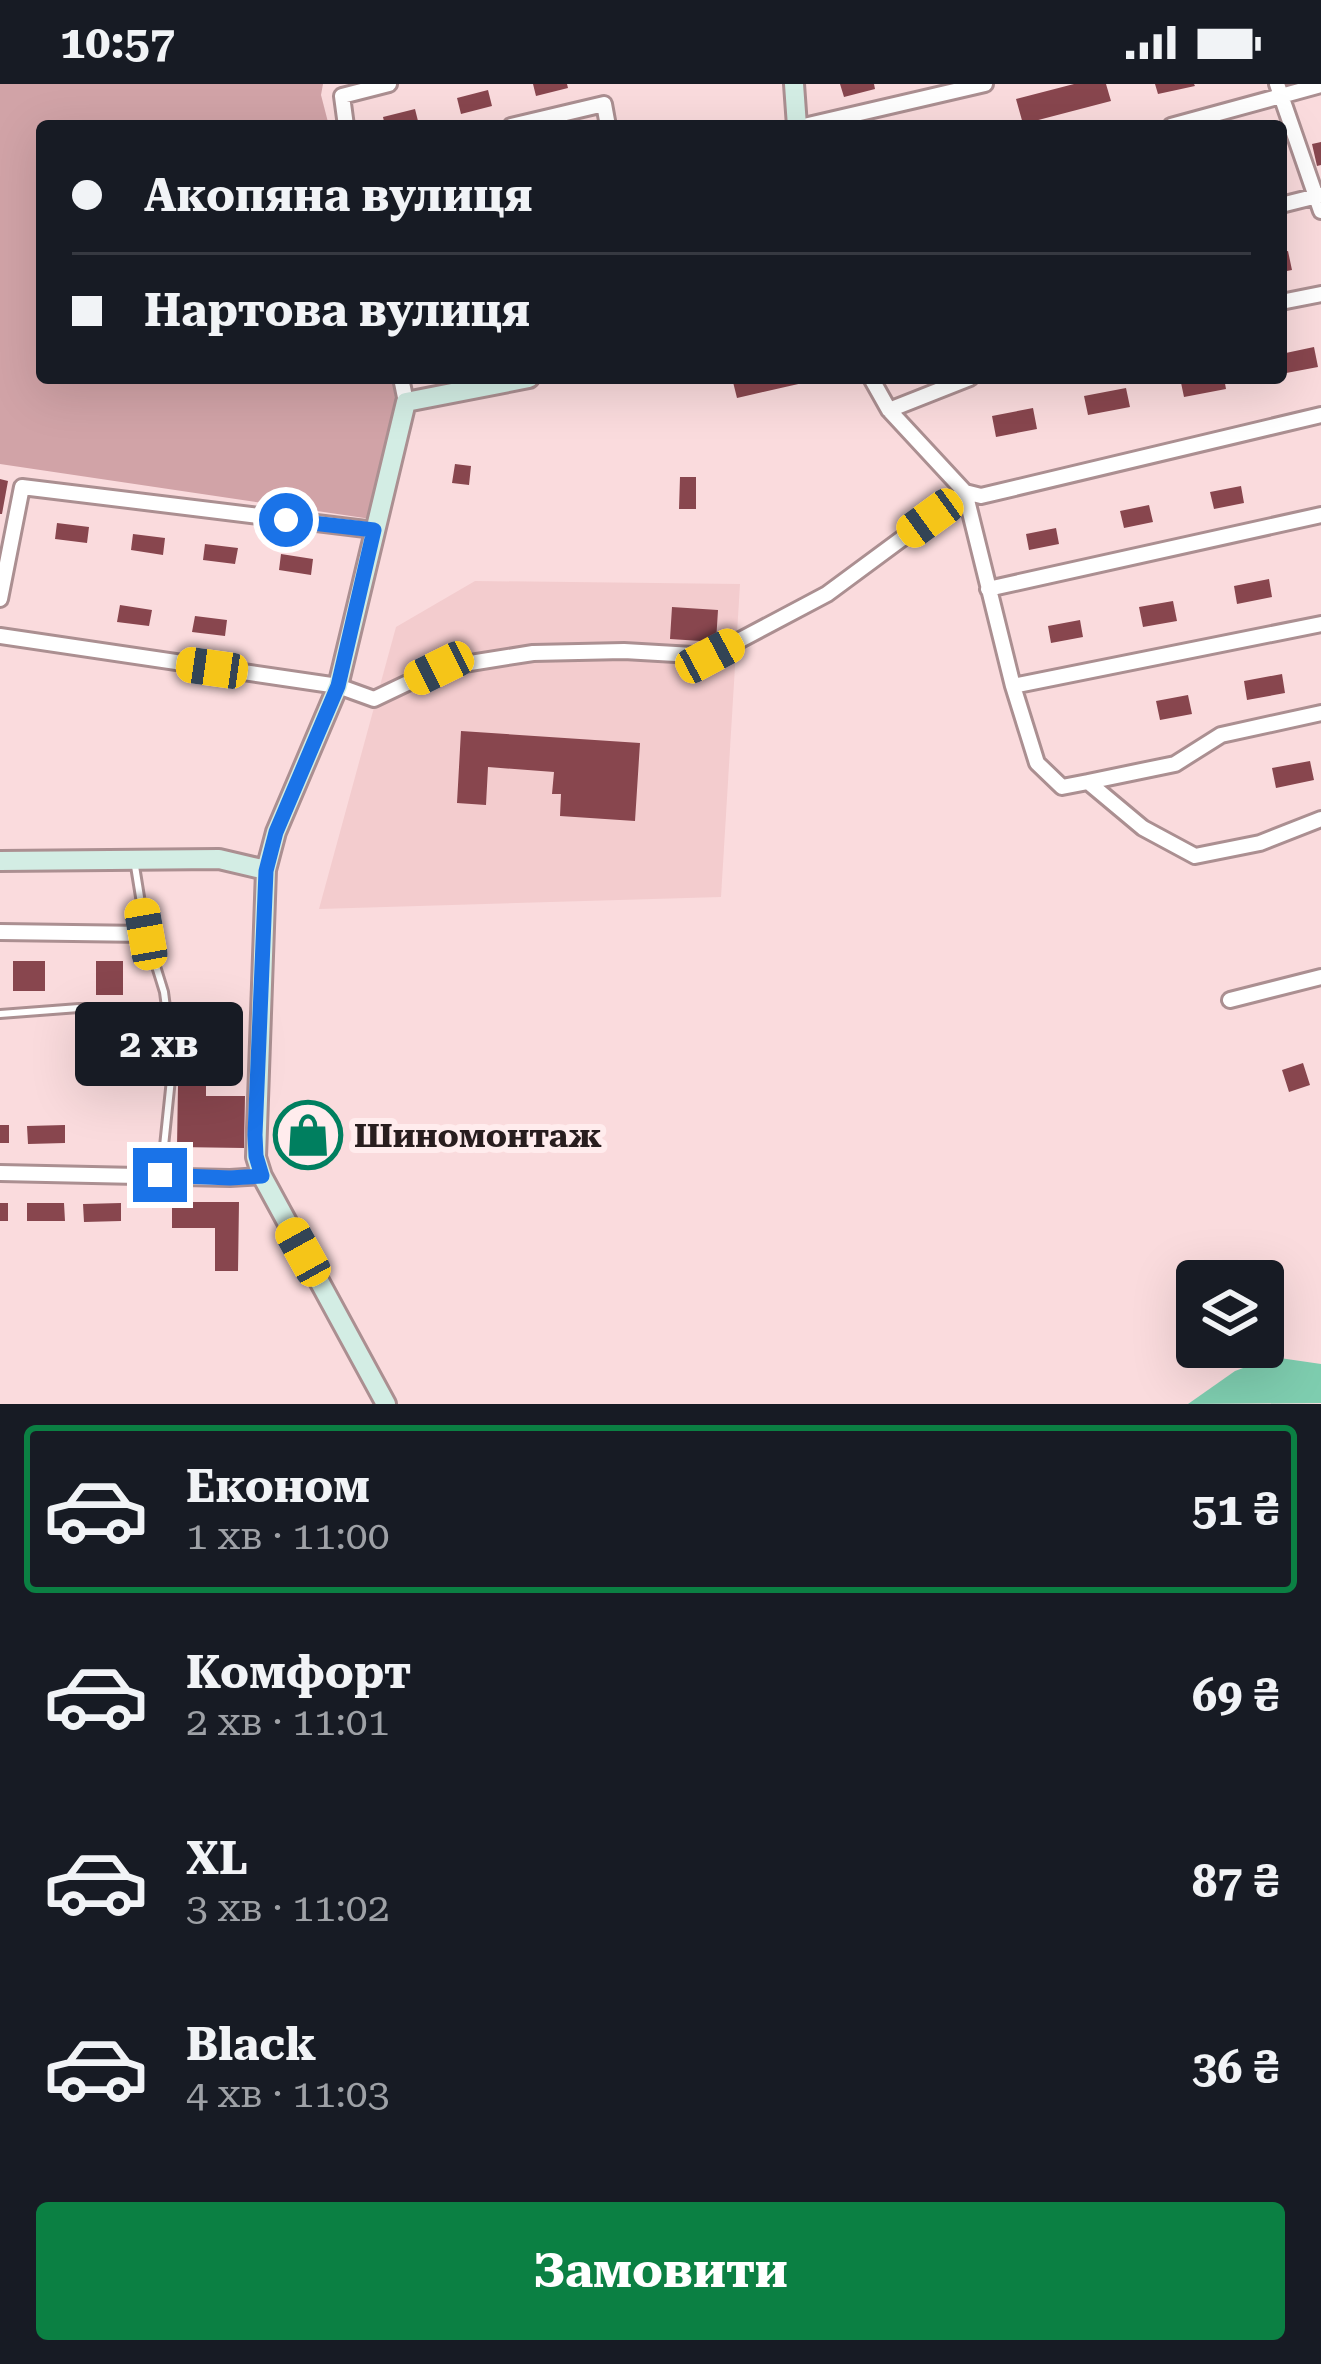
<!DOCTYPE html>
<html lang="uk">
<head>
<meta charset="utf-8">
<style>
	body { margin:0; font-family:"Roboto Serif",serif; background:#20242c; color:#f1f3f6; height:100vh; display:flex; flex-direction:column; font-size:45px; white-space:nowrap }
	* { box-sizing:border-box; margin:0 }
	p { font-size:39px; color:#9ea1a6 }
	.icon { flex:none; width:66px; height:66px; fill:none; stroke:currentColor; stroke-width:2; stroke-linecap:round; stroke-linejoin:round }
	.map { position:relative; height:1320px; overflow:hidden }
	.sheet { display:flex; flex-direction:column; background:#171b24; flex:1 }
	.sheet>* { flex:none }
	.banner { position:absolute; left:36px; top:36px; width:1251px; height:264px; border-radius:12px; box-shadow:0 12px 48px #0002; display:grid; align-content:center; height:264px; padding:0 36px; background:#171b24 }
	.buttons { position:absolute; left:1176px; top:1176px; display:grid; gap:24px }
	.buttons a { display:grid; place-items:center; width:108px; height:108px; border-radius:12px; background:#171b24; box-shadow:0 12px 48px #0002; font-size:60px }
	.end { position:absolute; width:54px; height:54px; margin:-27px; border:15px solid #1a73e8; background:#fff; box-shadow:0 0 0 6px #fff }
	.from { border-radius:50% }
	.bubble { position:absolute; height:84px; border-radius:12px; background:#171b24; box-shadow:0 12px 48px #0002; font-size:39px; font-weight:700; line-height:84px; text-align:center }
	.car { position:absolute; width:36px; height:72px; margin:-36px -18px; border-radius:15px; box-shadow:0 0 9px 3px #0007; background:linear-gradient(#f5c518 24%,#345 0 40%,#f5c518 0 76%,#345 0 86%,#f5c518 0) }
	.banner b { display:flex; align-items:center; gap:42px; height:114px; font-size:45px }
	.banner b+b { border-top:3px solid #363941 }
	.banner i { width:30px; height:30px; background:#f1f3f6 }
	ul { padding:21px 0 0; list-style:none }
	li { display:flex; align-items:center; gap:36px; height:168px; margin:0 24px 18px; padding:0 12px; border:6px solid transparent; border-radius:12px }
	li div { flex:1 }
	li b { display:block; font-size:45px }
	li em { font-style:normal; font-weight:700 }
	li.current { border-color:#0b8043 }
	li>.icon { width:108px; height:108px; stroke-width:1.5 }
	.button { display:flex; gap:24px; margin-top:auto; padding:24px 36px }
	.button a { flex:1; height:138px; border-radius:12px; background:#0b8043; color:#fff; font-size:48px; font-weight:700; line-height:138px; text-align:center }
	.status { display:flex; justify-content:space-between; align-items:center; height:84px; padding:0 60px; background:#171b24; direction:ltr }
	.status svg { height:33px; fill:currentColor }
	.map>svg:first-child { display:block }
	.built { fill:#f3ccce }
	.green { fill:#d1a3a7 }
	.water { fill:#7ecdaf }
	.building { fill:#88464e }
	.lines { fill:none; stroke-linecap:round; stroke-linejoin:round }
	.lane-casing { stroke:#ab8f91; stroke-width:12 }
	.street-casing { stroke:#ab8f91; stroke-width:20 }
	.secondary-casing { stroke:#ab8f91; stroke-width:24 }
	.lane { stroke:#fff; stroke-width:6 }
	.street { stroke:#fff; stroke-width:14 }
	.secondary { stroke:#d3ede4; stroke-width:18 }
	.route { stroke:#1a73e8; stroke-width:15 }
	.labels { text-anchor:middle; stroke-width:12; stroke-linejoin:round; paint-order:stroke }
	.poi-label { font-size:33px; font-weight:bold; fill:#281d1e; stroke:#ffeced; text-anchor:start }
</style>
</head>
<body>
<div class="status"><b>10:57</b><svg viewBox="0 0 49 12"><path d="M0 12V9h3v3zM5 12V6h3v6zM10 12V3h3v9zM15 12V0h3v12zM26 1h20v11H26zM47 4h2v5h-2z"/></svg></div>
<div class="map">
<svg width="1321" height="1320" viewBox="0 0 1321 1320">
	<rect width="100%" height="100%" fill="#fadbdd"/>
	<path class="built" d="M 475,497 L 740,500 L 721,813 L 319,825 L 396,543 Z"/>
	<path class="green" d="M 0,0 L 323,0 L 321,11 L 329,42 L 42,42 L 42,294 L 393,294 L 399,314 L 371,435 L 0,380 Z"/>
	<path class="water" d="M 1273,1273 L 1321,1280 L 1321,1319 L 1188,1320 L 1235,1287 Z"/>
	<path class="building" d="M 533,0 L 567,0 L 568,4 L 536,12 Z
		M 840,0 L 874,0 L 875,5 L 844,13 Z
		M 1074,0 L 1106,0 L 1111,17 L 1023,40 L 1016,15 Z
		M 1155,0 L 1194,0 L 1195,2 L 1158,10 Z
		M 488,6 L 492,22 L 461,30 L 457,14 Z
		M 415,25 L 419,41 L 385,42 L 383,33 Z
		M 1321,58 L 1321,81 L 1317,82 L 1312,60 Z
		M 1288,167 L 1292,186 L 1281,188 L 1281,168 Z
		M 1314,263 L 1318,283 L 1281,290 L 1281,270 Z
		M 732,294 L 816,294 L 816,296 L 737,314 Z
		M 1180,294 L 1224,294 L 1226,305 L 1184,313 Z
		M 1126,304 L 1130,323 L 1088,331 L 1084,312 Z
		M 1033,324 L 1037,345 L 996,353 L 992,332 Z
		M 455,380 L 471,382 L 469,401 L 452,399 Z
		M 680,393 L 696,393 L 696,425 L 679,425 Z
		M 0,395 L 8,397 L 2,430 L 0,430 Z
		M 1241,402 L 1244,419 L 1214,425 L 1210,408 Z
		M 1149,421 L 1153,438 L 1124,444 L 1120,427 Z
		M 57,439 L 89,443 L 87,459 L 55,455 Z
		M 1056,444 L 1059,460 L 1029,466 L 1026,450 Z
		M 133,450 L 165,454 L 163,471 L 131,466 Z
		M 205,460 L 238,464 L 235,480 L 203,476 Z
		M 281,470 L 313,475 L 311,491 L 279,486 Z
		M 1269,495 L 1272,513 L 1237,520 L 1234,502 Z
		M 1173,517 L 1177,537 L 1143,543 L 1139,523 Z
		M 120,521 L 152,526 L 149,542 L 117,538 Z
		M 672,523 L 718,526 L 716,558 L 670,555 Z
		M 195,532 L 227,536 L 225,552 L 192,548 Z
		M 1080,536 L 1083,553 L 1051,559 L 1048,542 Z
		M 1282,590 L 1285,609 L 1247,616 L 1244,597 Z
		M 1188,611 L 1192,630 L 1160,636 L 1156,617 Z
		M 461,647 L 640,659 L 635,737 L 560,732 L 561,710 L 552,710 L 554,688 L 488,683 L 486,721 L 457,719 Z
		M 1310,677 L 1314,696 L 1276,704 L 1272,684 Z
		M 13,877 L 45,877 L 45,907 L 13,907 Z
		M 96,877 L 123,877 L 123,911 L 96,911 Z
		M 97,956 L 124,956 L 124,990 L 97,989 Z
		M 1303,979 L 1310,1001 L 1289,1008 L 1282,986 Z
		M 178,1001 L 206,1001 L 206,1012 L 245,1012 L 244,1064 L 177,1063 Z
		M 0,1041 L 9,1041 L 9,1059 L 0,1059 Z
		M 65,1041 L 65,1059 L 28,1060 L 27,1042 Z
		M 172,1118 L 239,1118 L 238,1187 L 215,1187 L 215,1144 L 172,1144 Z
		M 0,1119 L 8,1119 L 8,1137 L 0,1137 Z
		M 27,1119 L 64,1119 L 65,1137 L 27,1137 Z
		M 121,1119 L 121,1137 L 84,1138 L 83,1120 Z"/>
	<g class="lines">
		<g class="lane-casing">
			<path id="lane" d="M 135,782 L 146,850 L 164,908 L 173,976 L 161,1091
				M 0,930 L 79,924 L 167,924"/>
		</g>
		<g class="street-casing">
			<path id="street" d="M 1277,0 L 1321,127
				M 346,42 L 342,12 L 389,0
				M 511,42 L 604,20 L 608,42
				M 804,42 L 985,0
				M 1171,42 L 1321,1
				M 1281,121 L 1321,111
				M 1281,218 L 1321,210
				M 401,294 L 406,318
				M 871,294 L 889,326 L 965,408
				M 889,326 L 970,294
				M 965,408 L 1013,602 L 1037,679 L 1062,703 L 1088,698 L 1143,744 L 1195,772 L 1260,759 L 1321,735
				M 965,408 L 981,412 L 1321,331
				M 988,505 L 1321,431
				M 0,515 L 22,403 L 374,446
				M 0,552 L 338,602 L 374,615 L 439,584 L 533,569 L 624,567 L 710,572 L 827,510 L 965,408
				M 1013,602 L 1321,540
				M 1088,698 L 1175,680 L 1221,651 L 1321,629
				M 0,848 L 146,850
				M 1230,916 L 1321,893
				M 0,1089 L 230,1094 L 262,1092"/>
		</g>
		<g class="secondary-casing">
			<path id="secondary" d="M 794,0 L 797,42
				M 0,777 L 219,775 L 266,786
				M 386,1320 L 262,1092 L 256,1073 L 266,786 L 276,748 L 338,602 L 406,318 L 529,294"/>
		</g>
		<use href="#lane" class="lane"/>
		<use href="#street" class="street"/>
		<use href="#secondary" class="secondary"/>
	</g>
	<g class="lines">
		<path class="route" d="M 160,1091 L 230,1094 L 262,1092 L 256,1072 L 255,1051 L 266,787 L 276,748 L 338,602 L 374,446 L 286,436"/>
	</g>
	<defs>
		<g id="shop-ring" transform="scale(3.45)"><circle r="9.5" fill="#ffeced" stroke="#007f5f" stroke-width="1.5"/><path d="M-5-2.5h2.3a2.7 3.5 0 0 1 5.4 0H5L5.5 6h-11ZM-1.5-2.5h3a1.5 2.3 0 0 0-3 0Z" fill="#007f5f"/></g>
	</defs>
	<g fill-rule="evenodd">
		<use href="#shop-ring" x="308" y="1051"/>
	</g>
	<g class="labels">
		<g class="poi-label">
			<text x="354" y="1063">Шиномонтаж</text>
		</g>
	</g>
</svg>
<div class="buttons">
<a><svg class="icon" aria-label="layers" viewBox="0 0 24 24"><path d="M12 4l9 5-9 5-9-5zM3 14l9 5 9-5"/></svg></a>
</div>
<i class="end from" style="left:286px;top:436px"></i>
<i class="end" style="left:160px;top:1091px"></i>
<div class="bubble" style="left:75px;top:918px;width:168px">2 хв</div>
<i class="car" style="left:930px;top:434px;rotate:234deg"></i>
<i class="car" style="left:710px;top:572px;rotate:62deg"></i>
<i class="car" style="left:212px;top:584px;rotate:278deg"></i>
<i class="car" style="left:439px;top:584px;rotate:244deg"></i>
<i class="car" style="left:146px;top:850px;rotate:350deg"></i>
<i class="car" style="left:303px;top:1168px;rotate:331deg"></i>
<div class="banner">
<b><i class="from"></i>Акопяна вулиця</b>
<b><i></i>Нартова вулиця</b>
</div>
</div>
<section class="sheet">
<ul>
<li class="current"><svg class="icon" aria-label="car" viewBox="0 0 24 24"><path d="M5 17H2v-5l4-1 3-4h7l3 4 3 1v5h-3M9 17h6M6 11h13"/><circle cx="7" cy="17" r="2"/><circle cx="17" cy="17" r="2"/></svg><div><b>Економ</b><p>1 хв · 11:00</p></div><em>51 ₴</em></li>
<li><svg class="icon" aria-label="car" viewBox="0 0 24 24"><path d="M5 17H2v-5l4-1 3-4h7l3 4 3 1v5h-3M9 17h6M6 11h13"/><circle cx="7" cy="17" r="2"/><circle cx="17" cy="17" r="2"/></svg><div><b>Комфорт</b><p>2 хв · 11:01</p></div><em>69 ₴</em></li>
<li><svg class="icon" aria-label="car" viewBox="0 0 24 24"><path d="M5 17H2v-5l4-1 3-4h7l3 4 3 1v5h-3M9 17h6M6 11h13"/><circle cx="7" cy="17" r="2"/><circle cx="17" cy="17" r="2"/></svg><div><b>XL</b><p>3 хв · 11:02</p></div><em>87 ₴</em></li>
<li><svg class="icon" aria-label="car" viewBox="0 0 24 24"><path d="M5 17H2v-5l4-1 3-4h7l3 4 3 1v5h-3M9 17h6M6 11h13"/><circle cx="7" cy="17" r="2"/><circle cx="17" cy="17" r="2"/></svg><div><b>Black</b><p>4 хв · 11:03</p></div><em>36 ₴</em></li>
</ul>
<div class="button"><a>Замовити</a></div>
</section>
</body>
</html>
